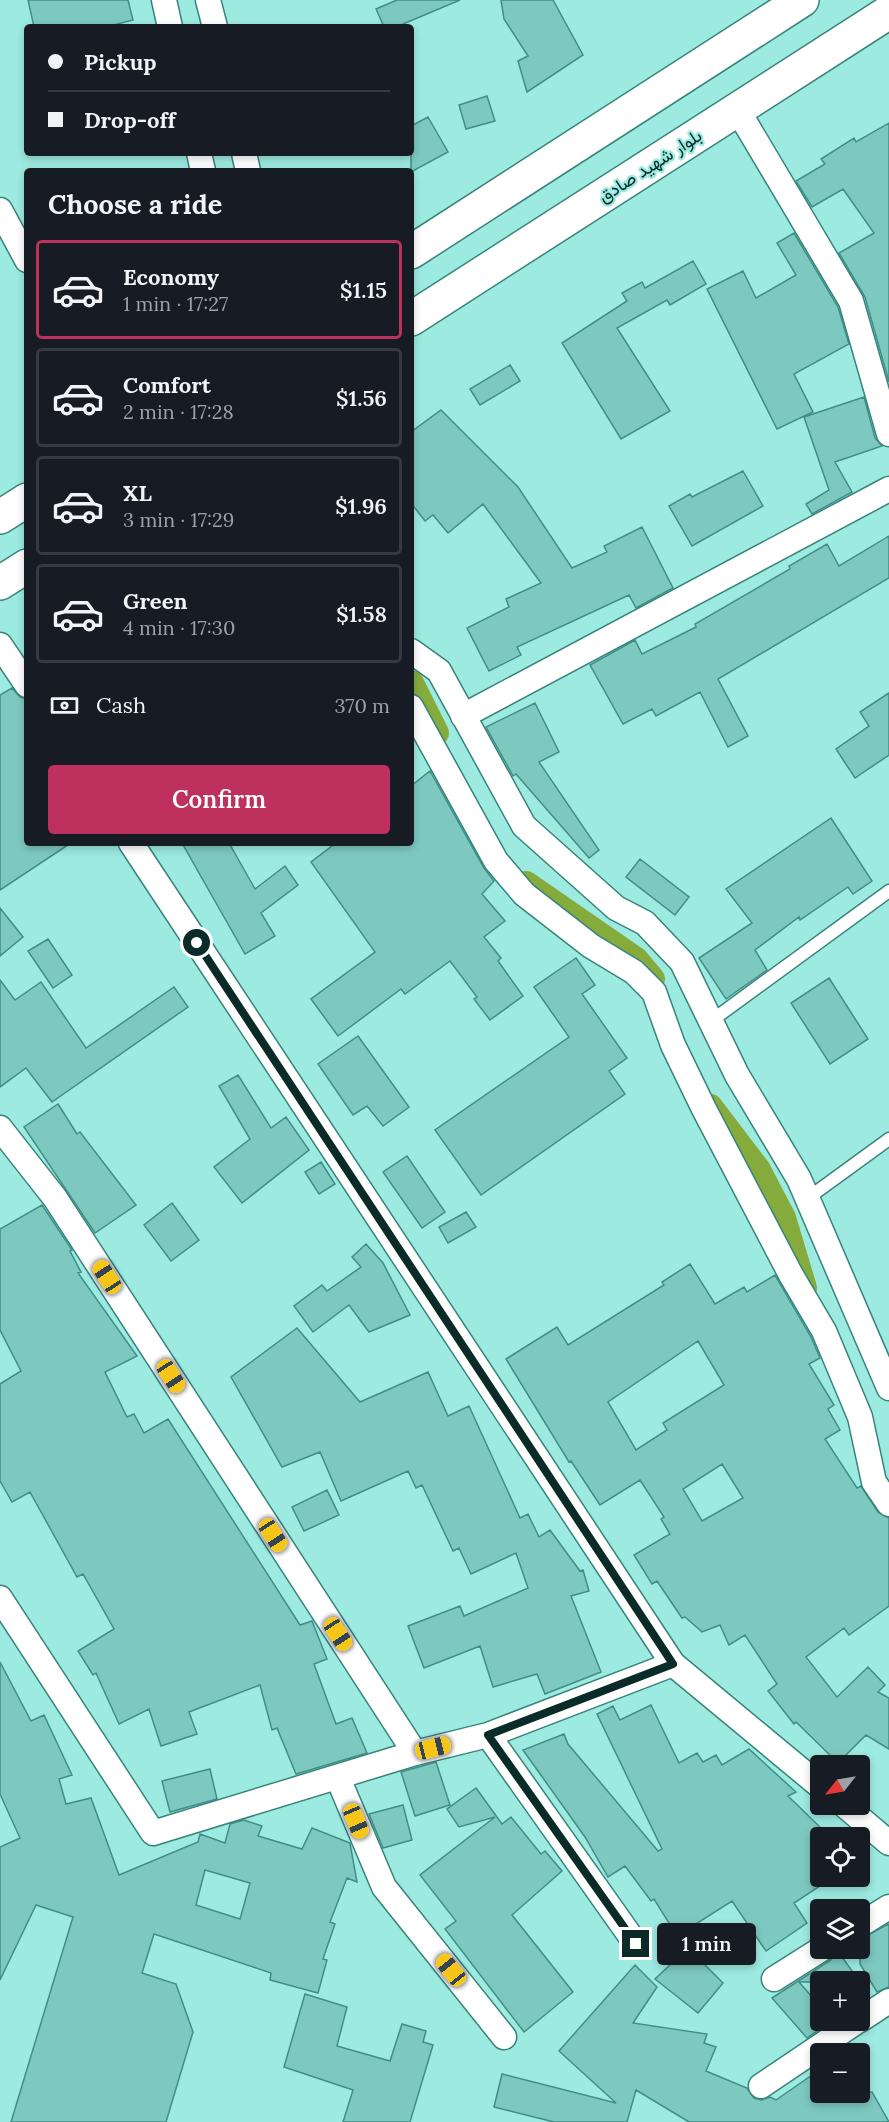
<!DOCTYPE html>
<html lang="en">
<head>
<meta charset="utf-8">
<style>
	body { margin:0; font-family:Lora,Vazirmatn,serif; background:#242831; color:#f1f3f6; height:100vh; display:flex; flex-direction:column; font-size:22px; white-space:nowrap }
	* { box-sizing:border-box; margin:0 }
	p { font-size:20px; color:#9ea1a6 }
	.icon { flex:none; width:33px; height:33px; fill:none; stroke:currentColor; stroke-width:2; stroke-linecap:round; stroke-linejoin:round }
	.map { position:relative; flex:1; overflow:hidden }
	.sheet { position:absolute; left:24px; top:168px; width:390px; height:678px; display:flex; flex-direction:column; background:#171b24; border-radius:6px; box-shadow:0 3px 9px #0003 }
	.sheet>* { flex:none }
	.guide { position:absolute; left:24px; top:24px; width:390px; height:132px; border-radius:6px; box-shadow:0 3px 9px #0003; display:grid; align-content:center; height:132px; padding:0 24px; background:#171b24 }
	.needle { width:39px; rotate:239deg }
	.controls { position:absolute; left:810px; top:1755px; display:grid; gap:12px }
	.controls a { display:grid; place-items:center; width:60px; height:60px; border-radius:6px; background:#171b24; box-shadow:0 3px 9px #0003; font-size:30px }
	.end { position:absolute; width:27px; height:27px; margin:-14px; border:8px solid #0a2b28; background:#fff; box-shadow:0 0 0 3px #fff }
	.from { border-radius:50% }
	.bubble { position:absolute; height:42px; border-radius:6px; background:#171b24; box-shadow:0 3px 9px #0003; font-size:20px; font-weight:600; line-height:42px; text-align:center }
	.car { position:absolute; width:18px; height:36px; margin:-18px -9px; border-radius:8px; box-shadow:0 0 4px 2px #0007; background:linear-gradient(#f5c518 24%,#345 0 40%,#f5c518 0 76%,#345 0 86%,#f5c518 0) }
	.guide b { display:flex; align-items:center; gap:21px; height:57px; font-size:22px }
	.guide b+b { border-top:2px solid #363941 }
	.guide i { width:15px; height:15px; background:#f1f3f6 }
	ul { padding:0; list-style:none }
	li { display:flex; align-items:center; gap:18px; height:99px; margin:0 12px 9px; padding:0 12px; border:3px solid #363941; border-radius:6px }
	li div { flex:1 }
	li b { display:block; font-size:22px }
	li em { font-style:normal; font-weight:600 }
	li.on { border-color:#be305e }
	li>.icon { width:54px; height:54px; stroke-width:1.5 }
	h2 { padding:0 24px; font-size:27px; line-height:72px }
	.pay { display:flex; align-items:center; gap:15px; height:66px; padding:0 24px; font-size:22px }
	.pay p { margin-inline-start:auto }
	.button { display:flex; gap:12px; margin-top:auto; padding:12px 24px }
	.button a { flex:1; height:69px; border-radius:6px; background:#be305e; color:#fff; font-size:24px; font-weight:600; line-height:69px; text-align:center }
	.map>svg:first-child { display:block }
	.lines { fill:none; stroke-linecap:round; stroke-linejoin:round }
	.canal { stroke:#85ab3d; stroke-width:26 }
	.building { fill:#7dc9c0; stroke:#418e86; stroke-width:1.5; fill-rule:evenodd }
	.service-casing { stroke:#36847c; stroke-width:15 }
	.minor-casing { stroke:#36847c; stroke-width:27 }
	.secondary-casing { stroke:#36847c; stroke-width:36 }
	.service { stroke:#fff; stroke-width:12 }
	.minor { stroke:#fff; stroke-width:24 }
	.secondary { stroke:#fff; stroke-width:33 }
	.route { stroke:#0a2b28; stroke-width:8 }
	.labels { text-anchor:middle; stroke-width:4.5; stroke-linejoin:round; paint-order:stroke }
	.street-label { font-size:18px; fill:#0a2b28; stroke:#9deae1 }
</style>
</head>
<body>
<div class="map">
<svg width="889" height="2122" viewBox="0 0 889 2122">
	<rect width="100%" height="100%" fill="#9deae1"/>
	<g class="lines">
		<path class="canal" d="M 411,683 L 436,733
			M 526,884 L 636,960 L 652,979
			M 710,1107 L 758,1170 L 783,1218 L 804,1288"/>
	</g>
	<path class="building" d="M 28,0 L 128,0 L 133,20 L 106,27 L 34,27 Z
		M 397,0 L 460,0 L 396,27 L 384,27 L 376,9 Z
		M 501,0 L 553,0 L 583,55 L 527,92 L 518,61 L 528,56 L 504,19 Z
		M 487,96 L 495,121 L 466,129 L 459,105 Z
		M 428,117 L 448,152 L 411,172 L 411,126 Z
		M 889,123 L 889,382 L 865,297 L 839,253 L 874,233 L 843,189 L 812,207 L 796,181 L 825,164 L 821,159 L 854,138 L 856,142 Z
		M 794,233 L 838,307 L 849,344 L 794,374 L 813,412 L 777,429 L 707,289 L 743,271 L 756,298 L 796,275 L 777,243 Z
		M 693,261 L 706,284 L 670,305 L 667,300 L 617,328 L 670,411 L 621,439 L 562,343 L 627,301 L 622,293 L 642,282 L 645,288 Z
		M 510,365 L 520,381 L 480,405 L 470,389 Z
		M 864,397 L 875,438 L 882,446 L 835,462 L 852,492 L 812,514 L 806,504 L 829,490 L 804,417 Z
		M 441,410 L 518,487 L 572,568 L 607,552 L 604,546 L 642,527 L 673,588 L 636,608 L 629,595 L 517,647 L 521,655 L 489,671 L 467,628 L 509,607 L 506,599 L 541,583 L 483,504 L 448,533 L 433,515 L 425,521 L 411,503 L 411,432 Z
		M 743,471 L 763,506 L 692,546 L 669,506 L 690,494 L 692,497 Z
		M 889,536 L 889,578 L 718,679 L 748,736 L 728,747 L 700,692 L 656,716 L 652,709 L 623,724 L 590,665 L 635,640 L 642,654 L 696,627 L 695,624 L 790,569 L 789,566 L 827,544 L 839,566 Z
		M 12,688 L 20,697 L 27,699 L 27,843 L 71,843 L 0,890 L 0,695 Z
		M 889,693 L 889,755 L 855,778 L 836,749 L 869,726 L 860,712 Z
		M 535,703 L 559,752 L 539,762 L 599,850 L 589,858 L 516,774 L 513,776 L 486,727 Z
		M 430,771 L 484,868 L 494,881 L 482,894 L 505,921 L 484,937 L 501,958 L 498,961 L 523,996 L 490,1020 L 474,999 L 477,997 L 450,961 L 405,994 L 401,989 L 338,1036 L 311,999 L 375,952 L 311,862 L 336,843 L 411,843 L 411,786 Z
		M 831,818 L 872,881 L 853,894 L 848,887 L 800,920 L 799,917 L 755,950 L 767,970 L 726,999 L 699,958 L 752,923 L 726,889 Z
		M 182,843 L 229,843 L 255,889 L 285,866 L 298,885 L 261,913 L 275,936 L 245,954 Z
		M 640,859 L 689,897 L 675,915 L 626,877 Z
		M 0,908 L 23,937 L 0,956 Z
		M 48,939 L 72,975 L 53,988 L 28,951 Z
		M 576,958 L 595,985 L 582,994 L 627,1058 L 609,1071 L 625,1094 L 481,1195 L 435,1130 L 569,1037 L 534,987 Z
		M 829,978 L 868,1039 L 830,1064 L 791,1003 Z
		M 0,980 L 15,1000 L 41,982 L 86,1048 L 174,987 L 188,1007 L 52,1102 L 26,1068 L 0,1087 Z
		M 358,1036 L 409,1107 L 383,1126 L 367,1106 L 353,1115 L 318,1064 Z
		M 238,1075 L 271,1128 L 286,1117 L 309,1150 L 242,1203 L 214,1167 L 250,1139 L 219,1086 Z
		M 58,1104 L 77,1134 L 80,1132 L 136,1205 L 95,1233 L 24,1127 Z
		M 407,1156 L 445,1212 L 422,1228 L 383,1172 Z
		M 321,1162 L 335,1184 L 319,1194 L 305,1172 Z
		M 172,1203 L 199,1240 L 171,1261 L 144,1225 Z
		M 42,1205 L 72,1250 L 70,1251 L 81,1272 L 78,1273 L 137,1356 L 105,1372 L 127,1417 L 134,1414 L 144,1433 L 168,1419 L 300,1625 L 312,1621 L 327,1659 L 314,1664 L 336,1724 L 352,1718 L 367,1753 L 296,1774 L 277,1728 L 272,1730 L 260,1685 L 189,1712 L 197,1734 L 161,1746 L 149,1709 L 119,1724 L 96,1673 L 93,1675 L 78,1651 L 114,1629 L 83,1574 L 77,1577 L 30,1492 L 12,1502 L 0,1481 L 0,1384 L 21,1371 L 0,1330 L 0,1229 Z
		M 466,1212 L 476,1227 L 448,1243 L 439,1227 Z
		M 366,1244 L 383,1263 L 410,1315 L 369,1332 L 349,1305 L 313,1332 L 294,1306 L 322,1285 L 327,1291 L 361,1267 L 352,1257 Z
		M 690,1264 L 715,1304 L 744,1287 L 747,1292 L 775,1275 L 811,1337 L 820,1358 L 809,1364 L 834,1405 L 828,1409 L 840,1430 L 825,1439 L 857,1488 L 861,1486 L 878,1512 L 889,1518 L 889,1606 L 849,1635 L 844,1628 L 806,1657 L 837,1697 L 868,1667 L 885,1685 L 878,1692 L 889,1698 L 889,1749 L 866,1735 L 838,1763 L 796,1722 L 794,1724 L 768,1691 L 777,1684 L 745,1635 L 729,1645 L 720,1625 L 702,1632 L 685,1617 L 682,1618 L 657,1581 L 652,1584 L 634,1555 L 670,1534 L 661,1519 L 664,1517 L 640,1480 L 600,1505 L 571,1461 L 569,1462 L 506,1359 L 557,1327 L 568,1345 L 664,1285 L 662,1282 ZM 698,1341 L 724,1385 L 663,1423 L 667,1430 L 636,1450 L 608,1402 ZM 722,1464 L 743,1498 L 702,1521 L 683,1489 Z
		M 297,1328 L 360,1402 L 428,1372 L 448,1416 L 469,1406 L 520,1518 L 528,1514 L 539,1537 L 550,1530 L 580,1571 L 583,1570 L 589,1591 L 571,1596 L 601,1672 L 545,1694 L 537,1674 L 493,1687 L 480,1646 L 424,1668 L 408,1626 L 460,1606 L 464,1616 L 528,1588 L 516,1553 L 471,1574 L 459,1548 L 453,1551 L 422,1485 L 416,1488 L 408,1471 L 341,1501 L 320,1452 L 282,1467 L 231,1377 Z
		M 327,1490 L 339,1515 L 304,1531 L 292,1507 Z
		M 0,1662 L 31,1721 L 44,1715 L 72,1775 L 59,1779 L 66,1804 L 91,1798 L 119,1875 L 198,1842 L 200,1834 L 225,1843 L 230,1824 L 244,1820 L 262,1826 L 258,1836 L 302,1849 L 312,1828 L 350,1843 L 357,1882 L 347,1878 L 330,1922 L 335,1924 L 323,1959 L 327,1960 L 318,1993 L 270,1980 L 271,1973 L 154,1934 L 142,1973 L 176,1984 L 193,2032 L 166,2122 L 11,2122 L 73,1917 L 36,1905 L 0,1980 L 0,1847 L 20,1838 L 0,1794 ZM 205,1870 L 250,1883 L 240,1919 L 196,1905 Z
		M 651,1705 L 679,1763 L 697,1753 L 703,1762 L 716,1755 L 722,1765 L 749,1749 L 796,1792 L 788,1796 L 820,1827 L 820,1876 L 835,1876 L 794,1903 L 807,1923 L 766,1951 L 732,1901 L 677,1936 L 654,1899 L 651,1901 L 625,1866 L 608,1877 L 585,1837 L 523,1750 L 564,1734 L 568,1744 L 658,1851 L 662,1849 L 597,1714 L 613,1706 L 620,1720 Z
		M 436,1762 L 450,1805 L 415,1816 L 401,1772 Z
		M 210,1769 L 217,1799 L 170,1812 L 162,1781 Z
		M 476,1788 L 502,1824 L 511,1817 L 541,1854 L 545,1851 L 562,1871 L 512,1915 L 573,1992 L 524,2032 L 445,1929 L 456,1921 L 420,1875 L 495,1817 L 459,1827 L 447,1809 Z
		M 403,1805 L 412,1840 L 383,1848 L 369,1814 Z
		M 889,1924 L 889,1987 L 877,1992 L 860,1964 L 860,1939 Z
		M 688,1948 L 723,1983 L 698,2013 L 655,1979 Z
		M 837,1950 L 860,1982 L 799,1982 L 820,2006 L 820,2020 L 833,2020 L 807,2038 L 772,1998 L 831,1960 Z
		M 635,1965 L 657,1987 L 633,2023 L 707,2034 L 704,2043 L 716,2047 L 706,2071 L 747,2088 L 754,2098 L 761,2100 L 770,2097 L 776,2100 L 815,2073 L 820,2081 L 820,2092 L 872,2092 L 889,2122 L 689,2122 L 636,2090 L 627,2122 L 554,2122 L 494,2107 L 502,2074 L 616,2103 L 559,2051 Z
		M 305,1994 L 347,2007 L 337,2046 L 390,2061 L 402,2024 L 426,2031 L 423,2042 L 433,2045 L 410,2122 L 343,2122 L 353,2090 L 284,2067 Z"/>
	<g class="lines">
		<g class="service-casing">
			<path id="service" d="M 711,1021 L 889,891
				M 808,1198 L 889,1139"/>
		</g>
		<g class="minor-casing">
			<path id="minor" d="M 164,0 L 170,27
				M 208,0 L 215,27
				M 737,109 L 851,301 L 889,434
				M 199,153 L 203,171
				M 244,153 L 248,171
				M 0,210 L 27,260
				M 0,645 L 27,685
				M 411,651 L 439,671 L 524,826 L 616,908 L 645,923 L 682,962 L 737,1075 L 799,1179 L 889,1388
				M 411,707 L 496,861 L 524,894 L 591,946 L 634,972 L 654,992 L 673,1045 L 704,1109 L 791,1275 L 824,1331 L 860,1417 L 874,1482 L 889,1504
				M 463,716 L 889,489
				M 131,843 L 673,1664 L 820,1786
				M 0,1128 L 55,1198 L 415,1753
				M 0,1598 L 153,1833 L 415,1753 L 488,1735 L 673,1664
				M 488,1735 L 636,1944
				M 338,1778 L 384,1887 L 504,2037
				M 843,1804 L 889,1843
				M 860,1925 L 889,1907
				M 774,1979 L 823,1948
				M 860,2020 L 889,2001
				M 761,2086 L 859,2020"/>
		</g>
		<g class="secondary-casing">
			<path id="secondary" d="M 411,252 L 802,0
				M 411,319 L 889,12
				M 0,517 L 27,500
				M 0,583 L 27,566"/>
		</g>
		<use href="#service" class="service"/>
		<use href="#minor" class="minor"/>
		<use href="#secondary" class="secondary"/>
	</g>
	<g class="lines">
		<path class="route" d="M 197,943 L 673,1664 L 488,1735 L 636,1944"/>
	</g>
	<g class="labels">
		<g class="street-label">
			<text transform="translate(650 166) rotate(-33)" y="6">بلوار شهید صادق</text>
		</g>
	</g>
</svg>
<div class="controls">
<a><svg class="needle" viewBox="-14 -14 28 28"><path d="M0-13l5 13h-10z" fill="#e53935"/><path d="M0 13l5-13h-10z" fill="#9ea1a6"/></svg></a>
<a><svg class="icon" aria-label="locate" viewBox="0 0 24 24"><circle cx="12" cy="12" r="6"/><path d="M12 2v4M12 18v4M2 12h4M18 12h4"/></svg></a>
<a><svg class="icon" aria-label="layers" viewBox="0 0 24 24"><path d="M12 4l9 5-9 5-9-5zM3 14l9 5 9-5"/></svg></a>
<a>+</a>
<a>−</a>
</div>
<i class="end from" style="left:197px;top:943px"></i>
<i class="end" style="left:636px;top:1944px"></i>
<div class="bubble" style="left:657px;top:1923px;width:99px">1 min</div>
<i class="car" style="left:107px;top:1277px;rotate:327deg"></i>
<i class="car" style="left:171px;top:1376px;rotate:147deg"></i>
<i class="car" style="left:273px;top:1535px;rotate:147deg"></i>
<i class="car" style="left:338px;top:1634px;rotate:147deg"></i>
<i class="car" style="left:433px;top:1748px;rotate:76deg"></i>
<i class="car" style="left:356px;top:1821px;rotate:157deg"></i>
<i class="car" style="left:451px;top:1970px;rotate:321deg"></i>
<div class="guide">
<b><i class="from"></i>Pickup</b>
<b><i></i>Drop-off</b>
</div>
<section class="sheet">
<h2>Choose a ride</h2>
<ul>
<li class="on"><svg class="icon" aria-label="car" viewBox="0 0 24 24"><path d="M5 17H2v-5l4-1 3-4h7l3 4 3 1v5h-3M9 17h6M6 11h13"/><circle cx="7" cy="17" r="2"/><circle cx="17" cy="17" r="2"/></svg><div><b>Economy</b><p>1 min · 17:27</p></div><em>$1.15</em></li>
<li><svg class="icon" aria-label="car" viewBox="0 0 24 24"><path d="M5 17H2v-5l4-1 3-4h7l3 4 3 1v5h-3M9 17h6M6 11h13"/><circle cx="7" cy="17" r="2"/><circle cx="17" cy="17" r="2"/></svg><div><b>Comfort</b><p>2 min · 17:28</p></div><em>$1.56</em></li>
<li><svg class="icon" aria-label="car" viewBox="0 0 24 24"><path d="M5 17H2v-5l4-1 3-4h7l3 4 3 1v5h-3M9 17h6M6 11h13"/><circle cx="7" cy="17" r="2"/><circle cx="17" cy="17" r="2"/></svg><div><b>XL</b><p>3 min · 17:29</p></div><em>$1.96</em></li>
<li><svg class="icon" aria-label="car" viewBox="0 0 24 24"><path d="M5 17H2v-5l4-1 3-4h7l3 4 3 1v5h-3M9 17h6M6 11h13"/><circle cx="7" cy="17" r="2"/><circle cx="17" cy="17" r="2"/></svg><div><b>Green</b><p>4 min · 17:30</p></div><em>$1.58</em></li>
</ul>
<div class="pay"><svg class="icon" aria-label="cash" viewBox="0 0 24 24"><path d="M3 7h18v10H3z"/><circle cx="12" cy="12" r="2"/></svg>Cash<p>370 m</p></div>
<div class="button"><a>Confirm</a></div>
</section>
</div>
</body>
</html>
